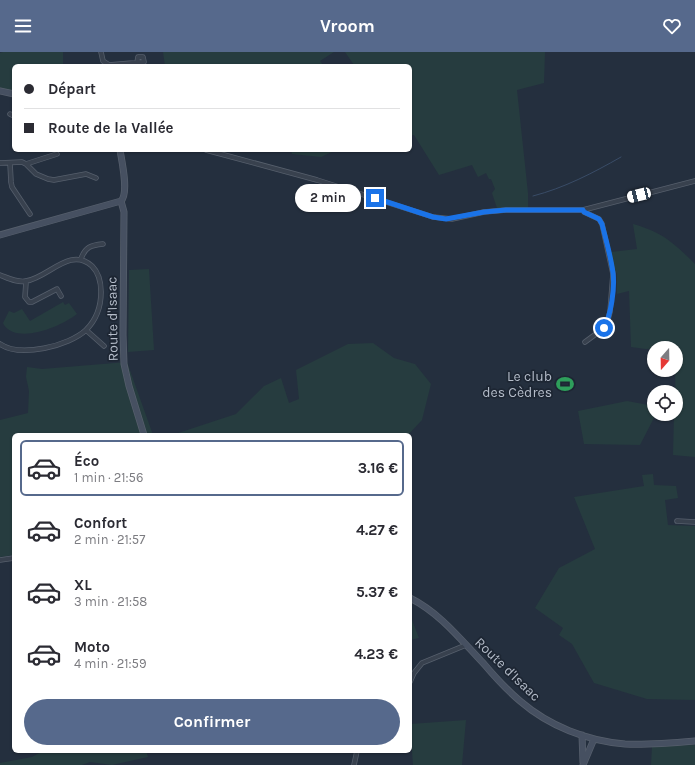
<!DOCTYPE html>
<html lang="fr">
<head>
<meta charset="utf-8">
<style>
	body { margin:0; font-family:Karla,sans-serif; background:#f7f7f7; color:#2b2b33; height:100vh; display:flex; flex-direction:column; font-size:15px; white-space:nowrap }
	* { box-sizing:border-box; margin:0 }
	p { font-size:13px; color:#7c7c81 }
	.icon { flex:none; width:22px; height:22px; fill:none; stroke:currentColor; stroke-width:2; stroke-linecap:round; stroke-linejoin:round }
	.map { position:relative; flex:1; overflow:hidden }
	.side { position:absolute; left:12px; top:381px; width:400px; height:320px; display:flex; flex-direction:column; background:#fff; border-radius:6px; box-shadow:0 1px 3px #0004 }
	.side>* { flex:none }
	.banner { position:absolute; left:12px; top:12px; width:400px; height:88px; border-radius:6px; box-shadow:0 1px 3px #0004; display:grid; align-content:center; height:88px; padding:0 12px; background:#fff }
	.needle { width:26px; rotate:200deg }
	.controls { position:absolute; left:647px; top:289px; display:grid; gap:8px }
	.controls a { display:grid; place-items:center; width:36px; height:36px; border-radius:50%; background:#fff; box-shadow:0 1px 3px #0004; font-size:20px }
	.end { position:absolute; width:18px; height:18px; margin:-9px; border:5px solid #1a73e8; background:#fff; box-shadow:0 0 0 2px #fff }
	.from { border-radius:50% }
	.bubble { position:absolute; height:28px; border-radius:14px; background:#fff; box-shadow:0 1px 3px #0004; font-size:13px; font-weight:700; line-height:28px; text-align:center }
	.car { position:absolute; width:12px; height:24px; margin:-12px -6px; border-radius:5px; box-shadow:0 0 3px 1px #0007; background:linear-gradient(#fff 24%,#345 0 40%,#fff 0 76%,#345 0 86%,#fff 0) }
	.banner b { display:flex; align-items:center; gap:14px; height:38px; font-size:15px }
	.banner b+b { border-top:1px solid #e1e1e2 }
	.banner i { width:10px; height:10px; background:#2b2b33 }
	ul { padding:7px 0 0; list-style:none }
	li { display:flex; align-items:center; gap:12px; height:56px; margin:0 8px 6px; padding:0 4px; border:2px solid transparent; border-radius:6px }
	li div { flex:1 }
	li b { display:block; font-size:15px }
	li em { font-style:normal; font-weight:700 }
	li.selected { border-color:#56698c }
	li>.icon { width:36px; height:36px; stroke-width:1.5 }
	.primary-button { display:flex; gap:8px; margin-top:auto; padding:8px 12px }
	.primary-button a { flex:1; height:46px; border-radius:24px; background:#56698c; color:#fff; font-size:16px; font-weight:700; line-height:46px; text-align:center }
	header { display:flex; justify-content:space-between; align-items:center; height:52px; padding:0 12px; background:#56698c; color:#fff; font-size:18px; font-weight:700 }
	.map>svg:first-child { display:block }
	.green { fill:#263c3f }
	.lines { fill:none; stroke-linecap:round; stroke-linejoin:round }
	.stream { stroke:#394c67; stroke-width:1 }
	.street-casing { stroke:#565f6c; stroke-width:5.5 }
	.secondary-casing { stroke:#565f6c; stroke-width:7 }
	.street { stroke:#38414e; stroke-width:4 }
	.secondary { stroke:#465061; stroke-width:5.5 }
	.route { stroke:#1a73e8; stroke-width:5 }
	.labels { text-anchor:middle; stroke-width:3.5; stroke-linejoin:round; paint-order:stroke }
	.street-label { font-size:14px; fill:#b4bcc9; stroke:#1d2633 }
	.poi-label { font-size:14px; fill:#b4bcc9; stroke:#1d2633; text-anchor:end }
</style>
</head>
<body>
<header><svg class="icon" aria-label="menu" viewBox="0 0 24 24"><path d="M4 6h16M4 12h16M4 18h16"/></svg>Vroom<svg class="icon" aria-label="heart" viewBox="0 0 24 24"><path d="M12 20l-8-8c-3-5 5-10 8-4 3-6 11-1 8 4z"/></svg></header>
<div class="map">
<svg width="695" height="713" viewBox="0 0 695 713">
	<rect width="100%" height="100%" fill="#242f3e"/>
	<path class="green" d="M 3,0 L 63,0 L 63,14 L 14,14 L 14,40 L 0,36 L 0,1 Z
		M 163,0 L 334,0 L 320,9 L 324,14 L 165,14 Z
		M 345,0 L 545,0 L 544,31 L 517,38 L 528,141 L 528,156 L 497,156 L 492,141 L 495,137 L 491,127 L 489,127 L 486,121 L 478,125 L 472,113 L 439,123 L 414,83 L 410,84 L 410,14 L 353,14 L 354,13 Z
		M 291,98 L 336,98 L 321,105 L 292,102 Z
		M 633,172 C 662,180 674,191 695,212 L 695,405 L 673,403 L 674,362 L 676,362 L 675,318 L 676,318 L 676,296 L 646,297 L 631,295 L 629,239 L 617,242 L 617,221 L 615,220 L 611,200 L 637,197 Z
		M 149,217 L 154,298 L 128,300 L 129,218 Z
		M 63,250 L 65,253 L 69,251 L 77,262 C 62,274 18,293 4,273 L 3,271 L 9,259 L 14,261 L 22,257 L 30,269 Z
		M 373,291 L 394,306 L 415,312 L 431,332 L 422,368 L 408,383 L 172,383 L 236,362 L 264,334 L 281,326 L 289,351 L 299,347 L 296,318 L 348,292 Z
		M 127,310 L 153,383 L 14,383 L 14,503 L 0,505 L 0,368 L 28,361 L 29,339 L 26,325 L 27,315 L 42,317 Z
		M 627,349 L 654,354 L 654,362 L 656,362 L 640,393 L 584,392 L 578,359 Z
		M 653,422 L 654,433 L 676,434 L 678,446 L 665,448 L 668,473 L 695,474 L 695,648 L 647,647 L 594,631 L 572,592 L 559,583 L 563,576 L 535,556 L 559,516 L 595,497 L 574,445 L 644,434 L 642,423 Z
		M 410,563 L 419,586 L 410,588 Z
		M 466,668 L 462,713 L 413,713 L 410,672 Z
		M 695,693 L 695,713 L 651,713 L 652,694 Z
		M 43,699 L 146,699 L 148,705 L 112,713 L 90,710 L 82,713 L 0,713 L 0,711 L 32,705 Z"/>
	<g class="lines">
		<path class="stream" d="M 533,144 C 564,136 593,121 621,105"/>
		<g class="street-casing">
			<path id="street" d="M 101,0 L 103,9 L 109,13 L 144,10 L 143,5 L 138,5 L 137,11
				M 10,62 L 14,64
				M 206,98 L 317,128 L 433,165 L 452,167 L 484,160 L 506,158 L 583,158 L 695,129
				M 0,111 L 22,110 L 26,112 L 36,122 L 48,127 L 54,128 L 86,122 L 96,126
				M 10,111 L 11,130 L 12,135 L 30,162
				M 26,112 L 57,102
				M 583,158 L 584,160 L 599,167 L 602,172 L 613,222 L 610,260 L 607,271 L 604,276 L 585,290
				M 81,207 C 85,195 91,193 103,192
				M 0,223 C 8,226 18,231 26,229 C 48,226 70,194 92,214 C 99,221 101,231 101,240 C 101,254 96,268 86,278 C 69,294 20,306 0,292
				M 26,230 L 25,245 L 29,250 L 32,250 L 57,237 L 61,244
				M 86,278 L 104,294
				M 677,469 L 695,470
				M 0,508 L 14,506
				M 410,630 L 414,621 L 422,611 L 466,593
				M 354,713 L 357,699"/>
		</g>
		<g class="secondary-casing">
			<path id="secondary" d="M 0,39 L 14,42
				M 120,98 C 122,110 129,141 121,149
				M 121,149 L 124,160 L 123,283 L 124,312 L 129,334 L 144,383
				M 0,183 L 121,149
				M 410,546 C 440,561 461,588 484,612 C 495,625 507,638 520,649 C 549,674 587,689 625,692 C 648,693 672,691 695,689
				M 582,683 L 583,710
				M 583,713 L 594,687"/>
		</g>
		<use href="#street" class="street"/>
		<use href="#secondary" class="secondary"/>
	</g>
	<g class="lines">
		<path class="route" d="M 375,146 L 433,165 L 446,167 L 484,160 L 506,158 L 583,158 L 584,160 L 599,167 L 602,172 C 606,188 611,205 613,221 C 615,236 611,263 604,276"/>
	</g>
	<defs>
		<g id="stadium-bare" transform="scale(1.38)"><path d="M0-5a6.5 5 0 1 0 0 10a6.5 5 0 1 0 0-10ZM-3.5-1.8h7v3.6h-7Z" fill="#2e9e5b" stroke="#1d2633" stroke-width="2.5" paint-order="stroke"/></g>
	</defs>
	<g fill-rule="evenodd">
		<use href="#stadium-bare" x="565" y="332"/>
	</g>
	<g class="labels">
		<g class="street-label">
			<text transform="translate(112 267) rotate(-91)" y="5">Route d'Isaac</text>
			<text transform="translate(508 617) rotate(44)" y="5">Route d'Isaac</text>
		</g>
		<g class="poi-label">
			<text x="552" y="329">Le club<tspan x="552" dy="16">des Cèdres</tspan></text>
		</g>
	</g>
</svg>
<div class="controls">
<a><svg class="needle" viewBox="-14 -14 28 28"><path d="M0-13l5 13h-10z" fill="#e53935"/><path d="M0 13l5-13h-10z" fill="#7c7c81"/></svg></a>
<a><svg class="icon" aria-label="locate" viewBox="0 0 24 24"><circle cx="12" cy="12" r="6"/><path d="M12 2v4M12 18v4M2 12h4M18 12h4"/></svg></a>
</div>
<i class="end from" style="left:604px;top:276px"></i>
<i class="end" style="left:375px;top:146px"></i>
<div class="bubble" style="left:295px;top:132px;width:66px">2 min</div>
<i class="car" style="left:639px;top:143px;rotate:256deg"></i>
<div class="banner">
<b><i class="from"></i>Départ</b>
<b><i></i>Route de la Vallée</b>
</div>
<section class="side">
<ul>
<li class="selected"><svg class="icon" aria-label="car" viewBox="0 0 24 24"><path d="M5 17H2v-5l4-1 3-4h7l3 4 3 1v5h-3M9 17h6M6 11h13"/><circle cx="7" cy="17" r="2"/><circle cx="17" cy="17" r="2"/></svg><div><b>Éco</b><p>1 min · 21:56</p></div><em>3.16 €</em></li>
<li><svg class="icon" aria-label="car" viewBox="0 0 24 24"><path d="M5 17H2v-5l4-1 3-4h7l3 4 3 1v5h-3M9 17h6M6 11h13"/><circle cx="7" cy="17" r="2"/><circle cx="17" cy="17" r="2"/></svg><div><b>Confort</b><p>2 min · 21:57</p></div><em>4.27 €</em></li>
<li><svg class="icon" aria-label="car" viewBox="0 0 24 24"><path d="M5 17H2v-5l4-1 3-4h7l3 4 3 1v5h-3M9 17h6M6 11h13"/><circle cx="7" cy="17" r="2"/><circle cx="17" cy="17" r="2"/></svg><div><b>XL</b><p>3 min · 21:58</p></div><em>5.37 €</em></li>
<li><svg class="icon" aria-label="car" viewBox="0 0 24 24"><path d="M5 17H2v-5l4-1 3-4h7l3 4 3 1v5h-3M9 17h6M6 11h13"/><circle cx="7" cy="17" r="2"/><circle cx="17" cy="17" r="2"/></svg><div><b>Moto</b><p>4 min · 21:59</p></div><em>4.23 €</em></li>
</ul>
<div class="primary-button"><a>Confirmer</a></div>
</section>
</div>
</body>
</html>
